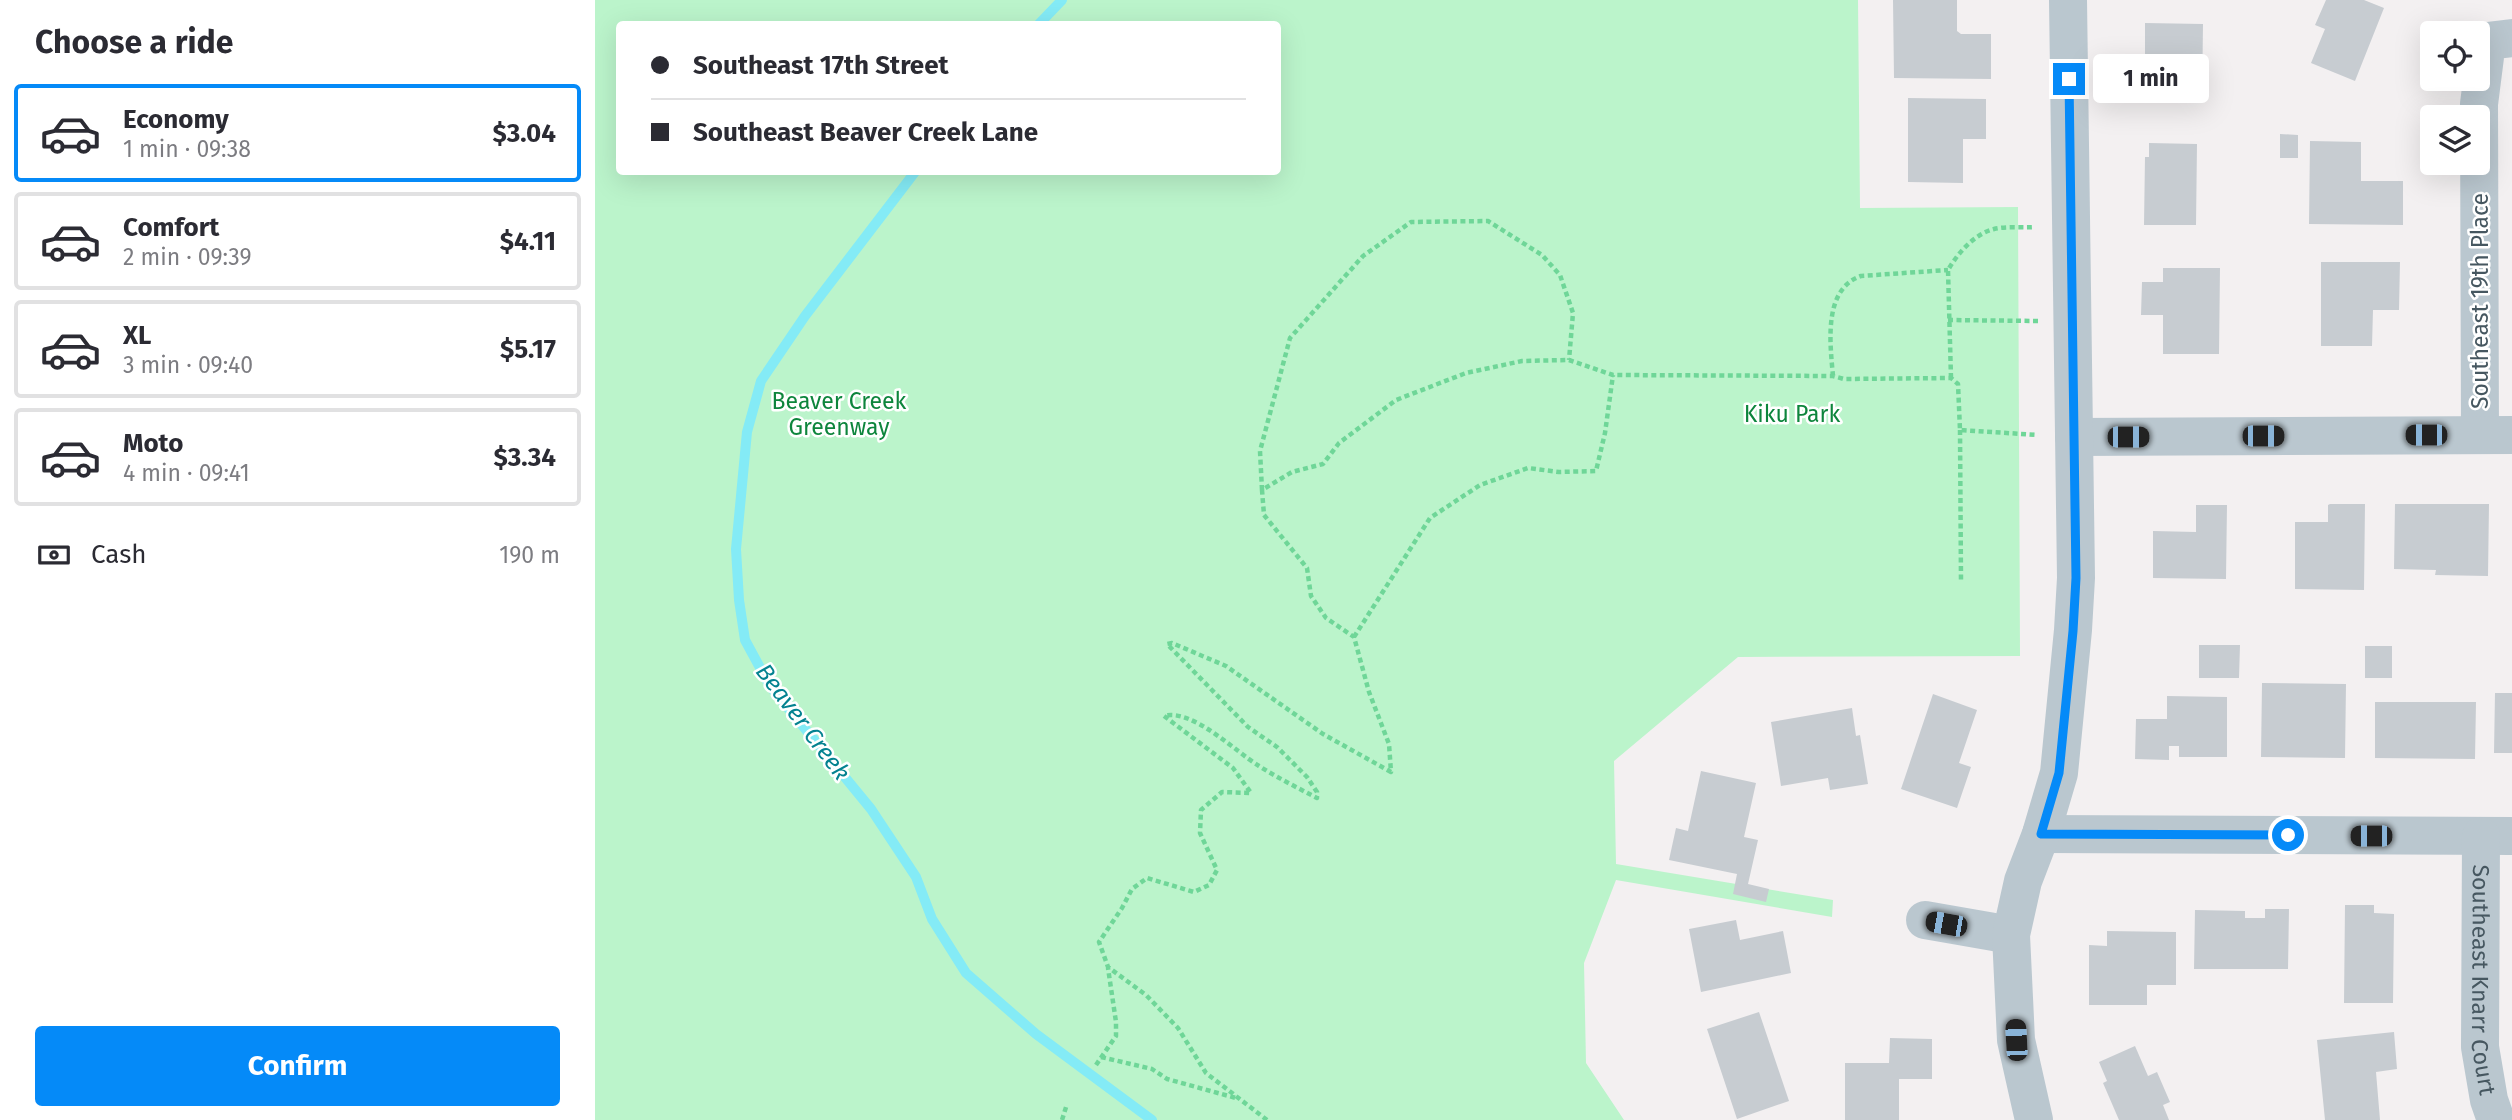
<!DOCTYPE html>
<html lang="en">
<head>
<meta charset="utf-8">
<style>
	body { margin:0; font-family:"Fira Sans",sans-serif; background:#f2f2f3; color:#2b2b33; height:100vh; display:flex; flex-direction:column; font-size:26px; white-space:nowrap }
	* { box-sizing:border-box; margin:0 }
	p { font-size:23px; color:#7c7c81 }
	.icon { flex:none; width:38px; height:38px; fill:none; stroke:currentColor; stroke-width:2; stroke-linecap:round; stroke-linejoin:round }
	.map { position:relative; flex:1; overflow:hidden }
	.drawer { display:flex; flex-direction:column; background:#fff; width:595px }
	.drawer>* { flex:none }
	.top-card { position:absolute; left:21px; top:21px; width:665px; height:154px; border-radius:7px; box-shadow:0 7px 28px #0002; display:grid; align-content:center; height:154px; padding:0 35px; background:#fff }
	.tools { position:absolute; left:1825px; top:21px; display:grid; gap:14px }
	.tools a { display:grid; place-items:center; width:70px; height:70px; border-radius:7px; background:#fff; box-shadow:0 7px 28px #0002; font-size:35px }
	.end { position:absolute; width:32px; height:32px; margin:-16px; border:9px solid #058af8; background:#fff; box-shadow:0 0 0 4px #fff }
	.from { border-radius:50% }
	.bubble { position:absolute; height:49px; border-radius:7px; background:#fff; box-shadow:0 7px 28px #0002; font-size:23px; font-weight:700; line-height:49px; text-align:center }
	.car { position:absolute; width:21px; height:42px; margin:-21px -10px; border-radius:9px; box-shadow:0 0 5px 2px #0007; background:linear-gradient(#222 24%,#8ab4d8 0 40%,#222 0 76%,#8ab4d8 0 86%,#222 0) }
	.top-card b { display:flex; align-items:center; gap:24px; height:66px; font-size:26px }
	.top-card b+b { border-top:2px solid #e1e1e2 }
	.top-card i { width:18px; height:18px; background:#2b2b33 }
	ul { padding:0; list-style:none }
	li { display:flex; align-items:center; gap:21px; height:98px; margin:0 14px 10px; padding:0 21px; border:4px solid #e1e1e2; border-radius:7px }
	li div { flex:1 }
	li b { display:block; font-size:26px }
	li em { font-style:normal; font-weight:700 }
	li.selected { border-color:#058af8 }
	li>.icon { width:63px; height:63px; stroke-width:1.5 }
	h2 { padding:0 35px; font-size:32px; line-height:84px }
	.pay { display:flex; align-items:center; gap:18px; height:77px; padding:0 35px; font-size:26px }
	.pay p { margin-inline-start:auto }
	.button { display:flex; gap:14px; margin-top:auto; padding:14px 35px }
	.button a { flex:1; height:80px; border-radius:7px; background:#058af8; color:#fff; font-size:28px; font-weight:700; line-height:80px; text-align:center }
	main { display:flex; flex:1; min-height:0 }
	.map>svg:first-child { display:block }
	.green { fill:#bbf4cb; fill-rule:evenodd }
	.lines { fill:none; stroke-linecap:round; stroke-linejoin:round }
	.stream { stroke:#84ebf6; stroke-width:10 }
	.building { fill:#c7ccd1 }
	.path { stroke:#6fd698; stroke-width:4.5; stroke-dasharray:5 3.5; stroke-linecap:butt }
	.minor { stroke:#bac7cf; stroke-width:38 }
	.route { stroke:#058af8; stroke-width:9 }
	.labels { text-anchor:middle; stroke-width:5; stroke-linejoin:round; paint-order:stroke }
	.street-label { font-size:23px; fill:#465760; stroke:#fff }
	.park-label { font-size:23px; fill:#0d853c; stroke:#fff }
	.water-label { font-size:24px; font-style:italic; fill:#048290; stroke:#fff }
</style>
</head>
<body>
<main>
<section class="drawer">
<h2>Choose a ride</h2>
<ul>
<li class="selected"><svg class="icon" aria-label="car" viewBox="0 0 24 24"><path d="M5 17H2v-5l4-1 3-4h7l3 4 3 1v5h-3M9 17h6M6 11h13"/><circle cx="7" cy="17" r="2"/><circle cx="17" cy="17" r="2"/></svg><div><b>Economy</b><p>1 min · 09:38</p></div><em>$3.04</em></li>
<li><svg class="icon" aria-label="car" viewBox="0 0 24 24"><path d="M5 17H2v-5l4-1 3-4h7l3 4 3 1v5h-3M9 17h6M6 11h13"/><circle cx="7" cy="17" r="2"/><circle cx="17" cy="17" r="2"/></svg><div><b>Comfort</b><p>2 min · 09:39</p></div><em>$4.11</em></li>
<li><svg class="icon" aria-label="car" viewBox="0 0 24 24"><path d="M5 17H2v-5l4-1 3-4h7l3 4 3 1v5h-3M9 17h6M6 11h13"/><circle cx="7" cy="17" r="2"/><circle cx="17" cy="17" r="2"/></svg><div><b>XL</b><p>3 min · 09:40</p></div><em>$5.17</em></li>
<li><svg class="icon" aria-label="car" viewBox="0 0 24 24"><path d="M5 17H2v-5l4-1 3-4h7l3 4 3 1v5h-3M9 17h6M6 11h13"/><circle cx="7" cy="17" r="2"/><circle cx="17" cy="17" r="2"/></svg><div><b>Moto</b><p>4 min · 09:41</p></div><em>$3.34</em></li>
</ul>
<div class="pay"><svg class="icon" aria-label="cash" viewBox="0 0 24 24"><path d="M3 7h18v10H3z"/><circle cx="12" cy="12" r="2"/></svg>Cash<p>190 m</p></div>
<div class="button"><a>Confirm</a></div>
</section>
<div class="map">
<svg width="1917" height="1120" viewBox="0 0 1917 1120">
	<rect width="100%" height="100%" fill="#f3f0f1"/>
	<path class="green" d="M 0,0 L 1263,0 L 1265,208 L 1423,207 L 1425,656 L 1143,657 L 1019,761 L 1021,864 L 1238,900 L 1237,917 L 1021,880 L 989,963 L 991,1063 L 1029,1120 L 0,1120 ZM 24,24 L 682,24 L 682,172 L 24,172 Z"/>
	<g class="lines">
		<path class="stream" d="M 444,24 L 467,0
			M 320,172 L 210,316 L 166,381 L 152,432 L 141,549 L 144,600 L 150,640 L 175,686 L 276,809 L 321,877 L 337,919 L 371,973 L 441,1034 L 557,1120"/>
	</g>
	<path class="building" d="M 1298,0 L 1362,0 L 1362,31 L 1366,34 L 1396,34 L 1396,79 L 1299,78 Z
		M 1731,0 L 1769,0 L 1789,8 L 1760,81 L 1716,63 L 1730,29 L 1720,25 Z
		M 1550,23 L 1608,24 L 1607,100 L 1550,100 Z
		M 1313,98 L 1391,99 L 1391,139 L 1368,139 L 1368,183 L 1313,182 Z
		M 1685,134 L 1703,135 L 1703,158 L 1685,158 Z
		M 1715,141 L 1766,142 L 1766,181 L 1808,181 L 1808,225 L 1714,224 Z
		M 1554,143 L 1602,144 L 1601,225 L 1549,225 L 1550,157 L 1554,157 Z
		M 1726,262 L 1805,262 L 1804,310 L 1778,310 L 1777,346 L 1726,346 Z
		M 1568,268 L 1625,268 L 1624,354 L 1568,354 L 1568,315 L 1546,315 L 1547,282 L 1568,282 Z
		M 1735,504 L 1770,504 L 1769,590 L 1700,589 L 1700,522 L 1733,522 L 1733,505 Z
		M 1800,504 L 1894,504 L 1893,576 L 1840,575 L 1841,570 L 1799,569 Z
		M 1601,505 L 1632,505 L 1631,579 L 1558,578 L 1558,531 L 1601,532 Z
		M 1604,645 L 1645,645 L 1644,678 L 1604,678 Z
		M 1770,646 L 1797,646 L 1797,678 L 1770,678 Z
		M 1667,683 L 1751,684 L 1750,758 L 1666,757 Z
		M 1900,693 L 1917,693 L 1917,753 L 1899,753 Z
		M 1338,694 L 1382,710 L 1364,763 L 1376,767 L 1362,808 L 1306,789 Z
		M 1572,696 L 1632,697 L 1632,757 L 1584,757 L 1584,746 L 1574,746 L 1574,760 L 1540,759 L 1541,719 L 1572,719 Z
		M 1780,702 L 1881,702 L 1880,759 L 1780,758 Z
		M 1257,708 L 1261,736 L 1265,735 L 1273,784 L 1235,790 L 1233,778 L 1186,786 L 1176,722 Z
		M 1106,771 L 1161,783 L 1149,837 L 1163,840 L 1153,884 L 1174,889 L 1171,902 L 1138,894 L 1142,874 L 1074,860 L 1081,828 L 1093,831 Z
		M 1750,905 L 1779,905 L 1779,913 L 1799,914 L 1798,1003 L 1749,1003 Z
		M 1670,909 L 1694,909 L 1693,969 L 1599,969 L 1600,910 L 1650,911 L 1650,918 L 1670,918 Z
		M 1141,920 L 1145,940 L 1188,931 L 1196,973 L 1106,992 L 1094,929 Z
		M 1512,931 L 1581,932 L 1581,985 L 1552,985 L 1552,1005 L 1494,1005 L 1494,945 L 1512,946 Z
		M 1164,1012 L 1194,1101 L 1142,1119 L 1112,1029 Z
		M 1799,1032 L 1802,1069 L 1781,1072 L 1785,1120 L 1730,1120 L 1722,1040 Z
		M 1295,1038 L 1337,1039 L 1337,1079 L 1304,1079 L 1304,1120 L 1250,1120 L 1250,1063 L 1294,1063 Z
		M 1540,1046 L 1553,1076 L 1562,1072 L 1575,1102 L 1568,1105 L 1574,1120 L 1524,1120 L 1508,1083 L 1512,1081 L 1504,1062 Z"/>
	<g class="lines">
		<path class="path" d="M 1353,320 L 1443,321
			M 1238,376 C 1235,343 1228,289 1266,276 L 1353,270
			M 1356,378 L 1353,270 C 1363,253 1379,234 1399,229 C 1411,226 1427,228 1440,227
			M 1365,430 L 1366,582
			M 667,490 L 665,451 L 695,338 L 768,256 L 816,222 L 893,221 L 947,255 L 965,275 L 978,313 L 974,360
			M 759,637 L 835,518 L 885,485 L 933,468 L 964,472 L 1001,471 L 1010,433 L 1018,375
			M 506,1057 L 557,1069 L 572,1079 L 641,1098
			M 501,1065 L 521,1036 L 521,1022 L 513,968
			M 467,1120 L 472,1104
			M 672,1120 L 611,1073 L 583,1028 L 551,995 L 513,967 L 504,942 L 527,908 L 537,889 L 552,878 L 599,892 L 614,885 L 622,870 L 605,833 L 606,810 L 627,792 L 656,793 L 638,768 L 569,716 C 597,708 641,752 664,766 C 683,778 703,788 722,798 L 722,792 L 712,777 L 682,747 L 653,727 L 572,644 L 577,643 L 631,666 L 728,734 L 796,772 L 794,744 L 774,692 L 759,637 L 731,618 L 716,596 L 712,568 L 669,515 L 667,490 L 697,472 L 728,464 L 744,443 L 801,400 L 871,373 L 927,361 L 974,360 L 1018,375 L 1238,376 L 1249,379 L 1356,378 L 1363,384 L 1365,430 L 1443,435"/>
		<g class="minor">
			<path d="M 1885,435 L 1884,104 L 1892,41 L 1917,38"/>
			<path d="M 1479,437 L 1917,435"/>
			<path d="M 1446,834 L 1917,836"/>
			<path id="s1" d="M 1886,836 L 1885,1047 L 1894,1100 L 1901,1120"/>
			<path d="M 1330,920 L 1416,935"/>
			<path d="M 1439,1120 L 1421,1040 L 1416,935 L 1428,881 L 1446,834 L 1464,773 L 1478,630 L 1481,578 L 1473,0"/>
		</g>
	</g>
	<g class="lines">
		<path class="route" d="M 1474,79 L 1481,578 L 1478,631 L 1464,773 L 1446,834 L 1693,835"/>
	</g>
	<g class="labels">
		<g class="street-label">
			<text transform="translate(1885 301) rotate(-90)" y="8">Southeast 19th Place</text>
			<text dy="8" stroke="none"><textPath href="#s1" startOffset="144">Southeast Knarr Court</textPath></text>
		</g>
		<g class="park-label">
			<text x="244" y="409">Beaver Creek<tspan x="244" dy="26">Greenway</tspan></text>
			<text x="1197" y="422">Kiku Park</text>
		</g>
		<g class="water-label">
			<text transform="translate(208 722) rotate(53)" y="8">Beaver Creek</text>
		</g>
	</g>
</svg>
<div class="tools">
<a><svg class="icon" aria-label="locate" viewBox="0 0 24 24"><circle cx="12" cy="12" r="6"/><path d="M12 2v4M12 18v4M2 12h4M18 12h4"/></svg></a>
<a><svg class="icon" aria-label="layers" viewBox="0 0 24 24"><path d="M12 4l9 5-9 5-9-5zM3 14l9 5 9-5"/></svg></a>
</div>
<i class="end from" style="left:1693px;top:835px"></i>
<i class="end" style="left:1474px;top:79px"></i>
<div class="bubble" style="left:1498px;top:54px;width:116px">1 min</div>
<i class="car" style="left:1831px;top:435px;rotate:270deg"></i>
<i class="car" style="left:1668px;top:436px;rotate:90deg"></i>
<i class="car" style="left:1533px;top:437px;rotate:90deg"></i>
<i class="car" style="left:1776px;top:836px;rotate:270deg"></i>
<i class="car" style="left:1351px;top:924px;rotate:280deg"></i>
<i class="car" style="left:1421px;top:1040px;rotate:357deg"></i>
<div class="top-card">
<b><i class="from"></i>Southeast 17th Street</b>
<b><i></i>Southeast Beaver Creek Lane</b>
</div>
</div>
</main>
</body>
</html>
